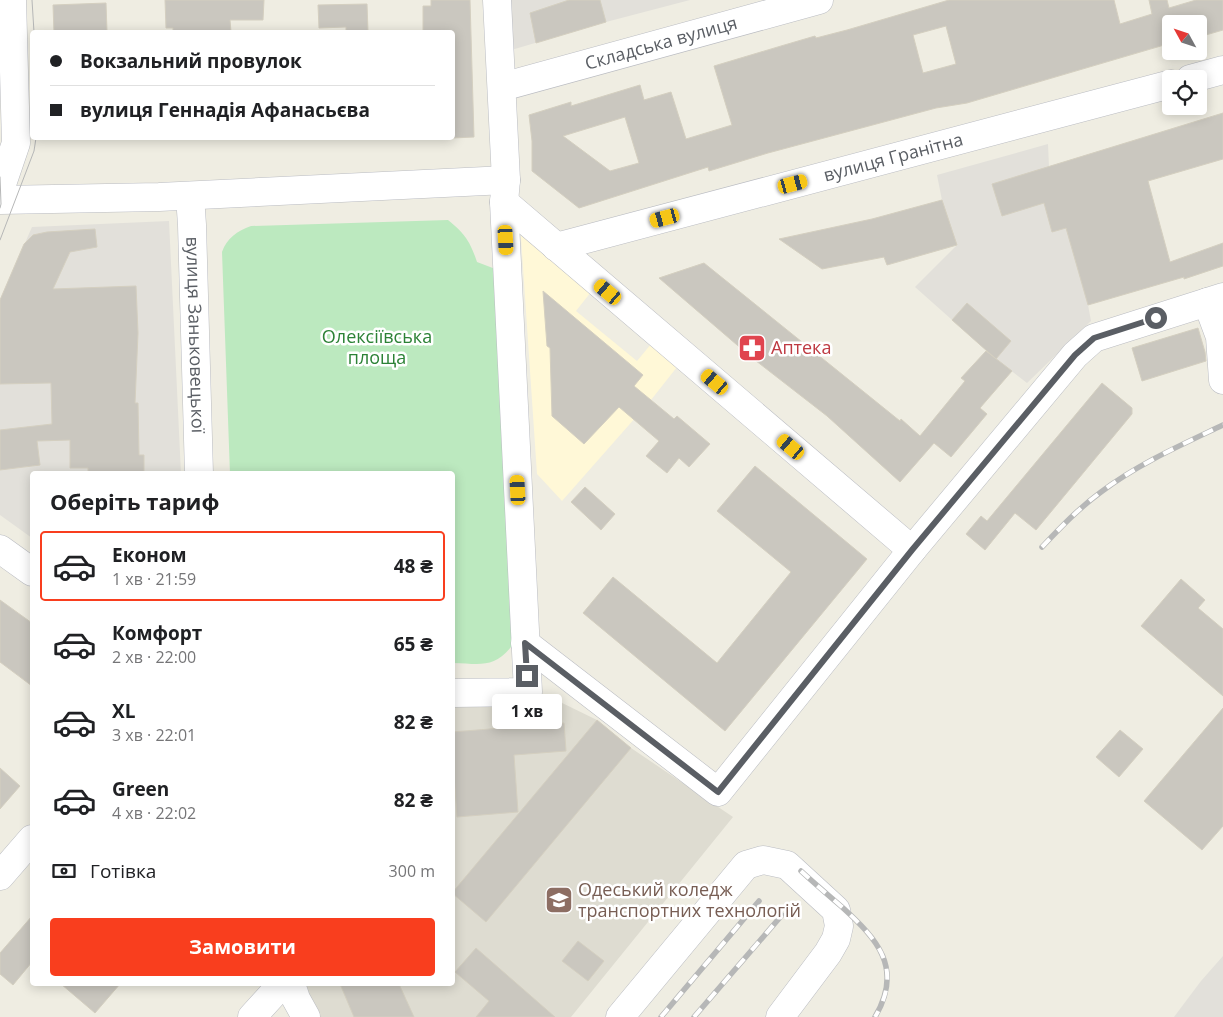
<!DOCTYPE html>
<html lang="uk">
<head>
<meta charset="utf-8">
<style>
	body { margin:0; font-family:"Open Sans",sans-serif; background:#f2f2f2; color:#202124; height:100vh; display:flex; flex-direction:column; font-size:19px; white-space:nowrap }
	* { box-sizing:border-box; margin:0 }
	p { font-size:16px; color:#757577 }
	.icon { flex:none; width:28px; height:28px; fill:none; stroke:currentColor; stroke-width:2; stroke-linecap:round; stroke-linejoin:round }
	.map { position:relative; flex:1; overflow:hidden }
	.details { position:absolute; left:30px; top:471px; width:425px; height:515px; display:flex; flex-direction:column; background:#fff; border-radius:5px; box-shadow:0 2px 12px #0003 }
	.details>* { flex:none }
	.banner { position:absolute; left:30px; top:30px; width:425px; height:110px; border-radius:5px; box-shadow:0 2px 12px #0003; display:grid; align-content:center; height:110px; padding:0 20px; background:#fff }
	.needle { width:32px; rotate:310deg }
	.tools { position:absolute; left:1162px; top:15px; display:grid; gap:10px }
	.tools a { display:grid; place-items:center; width:45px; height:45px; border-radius:5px; background:#fff; box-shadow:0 2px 12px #0003; font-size:25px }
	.end { position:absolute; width:22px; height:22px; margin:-11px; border:6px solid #5a5e64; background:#fff; box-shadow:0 0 0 2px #fff }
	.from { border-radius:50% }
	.bubble { position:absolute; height:35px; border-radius:5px; background:#fff; box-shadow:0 2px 12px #0003; font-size:16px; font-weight:700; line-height:35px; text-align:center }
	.car { position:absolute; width:15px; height:30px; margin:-15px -8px; border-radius:6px; box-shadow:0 0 4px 1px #0007; background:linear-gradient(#f5c518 24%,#345 0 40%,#f5c518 0 76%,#345 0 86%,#f5c518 0) }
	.banner b { display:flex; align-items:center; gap:18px; height:48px; font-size:19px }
	.banner b+b { border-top:1px solid #e0e0e0 }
	.banner i { width:12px; height:12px; background:#202124 }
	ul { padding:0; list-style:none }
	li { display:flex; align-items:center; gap:15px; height:70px; margin:0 10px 8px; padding:0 10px; border:2px solid transparent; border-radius:5px }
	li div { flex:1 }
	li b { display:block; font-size:19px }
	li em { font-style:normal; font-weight:700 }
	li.active { border-color:#f93e1e }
	li>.icon { width:45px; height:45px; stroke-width:1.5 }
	h2 { padding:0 20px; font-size:22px; line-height:60px }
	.pay { display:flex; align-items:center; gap:12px; height:55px; padding:0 20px; font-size:19px }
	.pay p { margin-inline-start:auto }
	.primary-button { display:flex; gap:10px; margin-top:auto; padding:10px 20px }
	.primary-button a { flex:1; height:58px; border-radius:5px; background:#f93e1e; color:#fff; font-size:20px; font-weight:700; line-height:58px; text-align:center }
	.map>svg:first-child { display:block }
	.commercial { fill:#fff8d7 }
	.industrial { fill:#e2e0da }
	.education { fill:#dedcd1 }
	.green { fill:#bce9bf }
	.building { fill:#cac7bf; stroke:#d4cfc0; fill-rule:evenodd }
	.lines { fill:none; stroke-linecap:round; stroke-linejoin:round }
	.minor-casing { stroke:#babcc2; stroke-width:29 }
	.minor { stroke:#fff; stroke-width:28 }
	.tram { stroke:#b6b7b7; stroke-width:1 }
	.rail-casing { stroke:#b6b7b7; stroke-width:5.5 }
	.rail { stroke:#fff; stroke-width:4; stroke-dasharray:11; stroke-linecap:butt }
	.route { stroke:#5a5e64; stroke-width:6 }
	.labels { text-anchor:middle; stroke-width:5; stroke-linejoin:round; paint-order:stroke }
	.street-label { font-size:18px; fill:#5a5e64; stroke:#fff }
	.park-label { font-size:18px; fill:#2c8236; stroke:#fff }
	.health-label { font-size:18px; fill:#be3a42; stroke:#fff; text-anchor:start }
	.education-label { font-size:18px; fill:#785e54; stroke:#fff; text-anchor:start }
</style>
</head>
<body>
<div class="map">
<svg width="1223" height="1017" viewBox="0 0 1223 1017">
	<rect width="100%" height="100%" fill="#efede2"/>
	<path class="commercial" d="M 520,223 L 595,287 L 576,311 L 637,361 L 656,338 L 681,362 L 651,400 L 562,501 L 537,474 Z"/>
	<path class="industrial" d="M 506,0 L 690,0 L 606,22 L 508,51 Z
		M 1048,144 L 1049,167 L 1088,305 L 1091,321 L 1027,383 L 996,359 L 915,287 L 957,245 L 942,200 L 937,175 Z
		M 169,221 L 181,474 L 32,474 L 32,538 L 0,515 L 0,300 L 32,227 Z
		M 1223,956 L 1223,1017 L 1174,1017 L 1201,981 Z"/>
	<path class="education" d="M 556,700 L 597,720 L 631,748 L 733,817 L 571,1017 L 302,1017 L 293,984 L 452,984 L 453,705 Z"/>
	<path class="green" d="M 448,220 C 465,234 470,241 477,262 L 498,270 L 515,642 C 495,669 483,664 453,663 L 452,474 L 230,474 L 222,252 C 227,238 237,231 251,226 Z"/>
	<path class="building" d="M 165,0 L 264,0 L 263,20 L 230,20 L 231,32 L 173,32 L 173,28 L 166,28 Z
		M 431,0 L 470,0 L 474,137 L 452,138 L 452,32 L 423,32 L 423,6 L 431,6 Z
		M 569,0 L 600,0 L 606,22 L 536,43 L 530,13 Z
		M 949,0 L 1114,0 L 1120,24 L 1152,14 L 1149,0 L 1167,0 L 1169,8 L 1196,0 L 1223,0 L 1223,30 L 1199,37 L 1199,24 L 1171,24 L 1171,43 L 967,103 L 936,108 L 768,153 L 709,171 L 708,167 L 579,208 L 532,171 L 532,141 L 529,115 L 571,102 L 571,106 L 640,85 L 644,100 L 671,92 L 686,139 L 732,125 L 714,66 L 781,46 L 815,36 L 816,38 L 847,30 ZM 946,26 L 956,64 L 923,73 L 913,35 ZM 625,117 L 639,163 L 610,171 L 563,136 Z
		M 106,3 L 107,32 L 54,32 L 53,5 Z
		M 367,4 L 368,32 L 346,32 L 346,27 L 319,28 L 318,5 Z
		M 1223,113 L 1223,159 L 1148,181 L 1170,262 L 1223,243 L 1223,266 L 1184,279 L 1184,277 L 1088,305 L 1066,228 L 1052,232 L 1044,203 L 1002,216 L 992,184 Z
		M 942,200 L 957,245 L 887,265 L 884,257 L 822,269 L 779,239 L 872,219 Z
		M 95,229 L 97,247 L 70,252 L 53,289 L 136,286 L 138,333 L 135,403 L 138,403 L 139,455 L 144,455 L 144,474 L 88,474 L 88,468 L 70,468 L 70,440 L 37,441 L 40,465 L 0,470 L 0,430 L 52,424 L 51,383 L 0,384 L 0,300 L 24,244 L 33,235 L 47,232 Z
		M 704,263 L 900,421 L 901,419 L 920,436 L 965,381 L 961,378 L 986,351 L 1012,371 L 980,408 L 987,414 L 951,457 L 934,443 L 900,482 L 827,416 L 751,357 L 659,278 Z
		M 543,291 L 643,375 L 634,386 L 674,419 L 677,416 L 710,444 L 689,467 L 679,458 L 667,473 L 646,456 L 659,441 L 619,407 L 584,444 L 552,416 L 550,348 L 547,346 Z
		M 967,303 L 1011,341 L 996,359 L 952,320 Z
		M 1198,328 L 1205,352 L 1206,361 L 1142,381 L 1132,348 Z
		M 1102,383 L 1132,408 L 1132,414 L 1036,530 L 1015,513 L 985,550 L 966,534 L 981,516 L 987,521 Z
		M 755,466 L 867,559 L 725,731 L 583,613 L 613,577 L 717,663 L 791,572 L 717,511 Z
		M 585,487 L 615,514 L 601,530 L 571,502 Z
		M 1181,579 L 1205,600 L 1198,608 L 1223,629 L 1223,696 L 1141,626 Z
		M 0,600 L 32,623 L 32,686 L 0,662 Z
		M 1223,708 L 1223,826 L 1202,850 L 1144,801 Z
		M 597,720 L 631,748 L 486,922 L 452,893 Z
		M 564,723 L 566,751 L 514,755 L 518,812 L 457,817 L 454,774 L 452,774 L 452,732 Z
		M 1120,730 L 1143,749 L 1119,777 L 1096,757 Z
		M 0,768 L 20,786 L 0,809 Z
		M 32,916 L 32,962 L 13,985 L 0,974 L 0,953 Z
		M 578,941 L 604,961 L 588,981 L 562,961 Z
		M 476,948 L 555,1017 L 476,1017 L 489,1001 L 455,972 Z
		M 61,984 L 120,984 L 95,1013 Z
		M 340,984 L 399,984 L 414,1017 L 354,1017 Z"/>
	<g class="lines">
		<g class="minor-casing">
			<g id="minor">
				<path d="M 1190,79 L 1223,70"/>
				<path id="s1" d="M 502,87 L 819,0"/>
				<path d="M 0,190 L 16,143 L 12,0"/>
				<path id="s2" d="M 190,196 L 192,225 L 199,474"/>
				<path d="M 0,200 L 159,197 L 506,180"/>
				<path d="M 504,202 L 912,550"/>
				<path id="s3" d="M 556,247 L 1171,84"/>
				<path d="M 1207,302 L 1220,337 L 1223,380"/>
				<path d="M 0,549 L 32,572"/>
				<path d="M 525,643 L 718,792 L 912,550 L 1075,355 L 1094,338 L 1223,297"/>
				<path d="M 452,693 L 528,692 L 504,202 L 506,180 L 497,0"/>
				<path d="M 0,876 L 32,839"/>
				<path d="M 291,984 L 296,999 L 306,1017"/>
				<path d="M 252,1017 L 282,984"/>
				<path d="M 620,1017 L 746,865 L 763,860 L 787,865 L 836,910 L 839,926 L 836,939 L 828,953 L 780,1017"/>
			</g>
		</g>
		<use href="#minor" class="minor"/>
		<path class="tram" d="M 32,0 L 34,32
			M 0,177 L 1,204 L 0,208
			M 0,240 L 34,151 L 36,138"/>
		<g class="rail-casing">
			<path id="rail" d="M 1042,547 C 1061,527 1079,508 1101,492 C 1138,464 1181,445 1223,425
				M 801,871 C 814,883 828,895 842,907 C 877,939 904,968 875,1017
				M 661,1017 L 759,901
				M 694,1017 L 782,915"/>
		</g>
		<use href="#rail" class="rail"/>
	</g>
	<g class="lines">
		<path class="route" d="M 527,676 L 525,643 L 718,792 L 912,550 L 1075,355 L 1094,338 L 1156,318"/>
	</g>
	<defs>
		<g id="pharmacy-square" transform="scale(1.4375)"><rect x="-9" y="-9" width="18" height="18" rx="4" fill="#e0444e" stroke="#fff"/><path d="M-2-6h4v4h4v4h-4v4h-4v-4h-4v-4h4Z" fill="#fff"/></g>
		<g id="university-square" transform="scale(1.4375)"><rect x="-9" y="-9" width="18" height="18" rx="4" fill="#8d6e63" stroke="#fff"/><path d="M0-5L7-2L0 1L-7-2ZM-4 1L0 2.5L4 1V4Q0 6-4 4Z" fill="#fff"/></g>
	</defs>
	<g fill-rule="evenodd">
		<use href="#pharmacy-square" x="752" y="348"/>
		<use href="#university-square" x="559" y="900"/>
	</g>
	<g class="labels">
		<g class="street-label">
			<text dy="6" stroke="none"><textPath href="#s1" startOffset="165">Складська вулиця</textPath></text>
			<text dy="6" stroke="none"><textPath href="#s3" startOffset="349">вулиця Гранітна</textPath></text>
			<text dy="6" stroke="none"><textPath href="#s2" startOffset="139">вулиця Заньковецької</textPath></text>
		</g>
		<g class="park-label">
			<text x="377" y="343">Олексіївська<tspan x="377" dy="21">площа</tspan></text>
		</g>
		<g class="health-label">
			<text x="771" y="354">Аптека</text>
		</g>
		<g class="education-label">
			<text x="578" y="896">Одеський коледж<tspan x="578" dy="21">транспортних технологій</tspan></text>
		</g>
	</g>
</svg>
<div class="tools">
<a><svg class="needle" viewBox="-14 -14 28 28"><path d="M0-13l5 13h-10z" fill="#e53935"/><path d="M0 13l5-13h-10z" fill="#757577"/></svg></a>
<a><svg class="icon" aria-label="locate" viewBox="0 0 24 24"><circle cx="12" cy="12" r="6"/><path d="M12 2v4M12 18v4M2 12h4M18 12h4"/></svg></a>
</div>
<i class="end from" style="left:1156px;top:318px"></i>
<i class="end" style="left:527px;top:676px"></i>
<div class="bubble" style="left:492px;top:694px;width:70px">1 хв</div>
<i class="car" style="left:793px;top:184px;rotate:75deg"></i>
<i class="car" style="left:665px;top:218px;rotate:255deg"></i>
<i class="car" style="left:506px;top:240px;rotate:177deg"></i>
<i class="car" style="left:608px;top:292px;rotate:310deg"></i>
<i class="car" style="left:715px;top:382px;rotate:310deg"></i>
<i class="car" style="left:791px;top:447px;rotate:310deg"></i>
<i class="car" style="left:518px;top:490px;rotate:357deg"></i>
<div class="banner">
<b><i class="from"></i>Вокзальний провулок</b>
<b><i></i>вулиця Геннадія Афанасьєва</b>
</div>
<section class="details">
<h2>Оберіть тариф</h2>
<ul>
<li class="active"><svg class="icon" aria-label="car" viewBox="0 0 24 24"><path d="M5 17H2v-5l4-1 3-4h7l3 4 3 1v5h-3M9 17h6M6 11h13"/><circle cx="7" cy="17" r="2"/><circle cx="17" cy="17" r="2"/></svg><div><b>Економ</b><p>1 хв · 21:59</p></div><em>48 ₴</em></li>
<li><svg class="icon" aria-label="car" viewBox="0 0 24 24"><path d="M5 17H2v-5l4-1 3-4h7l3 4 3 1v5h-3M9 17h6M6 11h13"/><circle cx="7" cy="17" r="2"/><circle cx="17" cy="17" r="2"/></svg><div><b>Комфорт</b><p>2 хв · 22:00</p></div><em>65 ₴</em></li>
<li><svg class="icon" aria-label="car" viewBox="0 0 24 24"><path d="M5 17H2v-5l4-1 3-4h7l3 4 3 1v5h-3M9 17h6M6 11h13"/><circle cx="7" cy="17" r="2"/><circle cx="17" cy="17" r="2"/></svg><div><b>XL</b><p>3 хв · 22:01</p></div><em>82 ₴</em></li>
<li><svg class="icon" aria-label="car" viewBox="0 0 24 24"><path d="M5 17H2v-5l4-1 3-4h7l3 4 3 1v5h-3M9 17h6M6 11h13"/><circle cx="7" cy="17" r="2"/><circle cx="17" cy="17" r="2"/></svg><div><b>Green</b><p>4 хв · 22:02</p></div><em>82 ₴</em></li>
</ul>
<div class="pay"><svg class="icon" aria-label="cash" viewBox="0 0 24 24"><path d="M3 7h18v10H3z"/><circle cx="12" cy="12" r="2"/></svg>Готівка<p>300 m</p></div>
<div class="primary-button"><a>Замовити</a></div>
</section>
</div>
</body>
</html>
